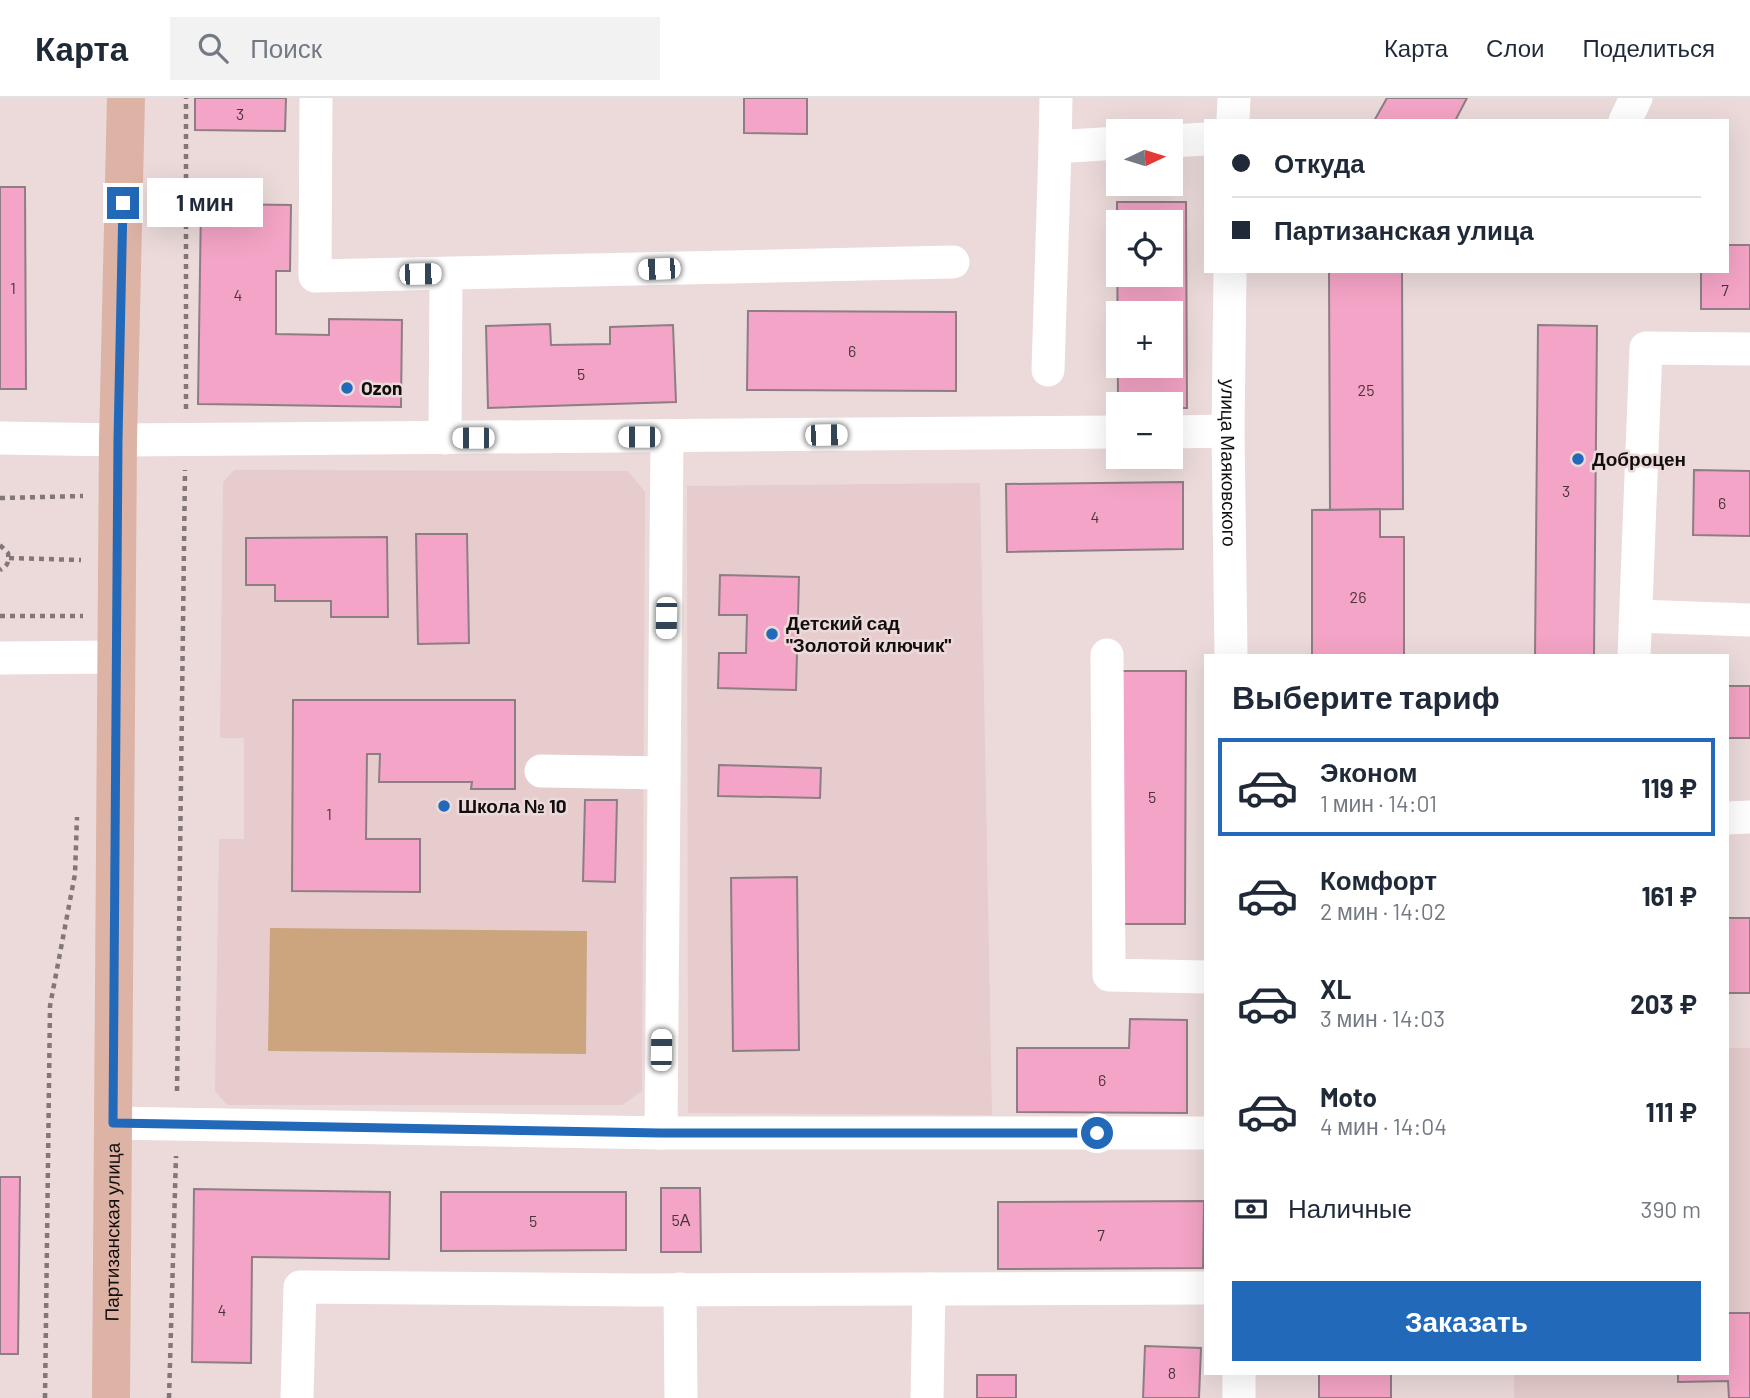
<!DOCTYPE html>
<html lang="ru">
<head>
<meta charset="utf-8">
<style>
	body { margin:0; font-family:Barlow,sans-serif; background:#f2f2f3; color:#1f2937; height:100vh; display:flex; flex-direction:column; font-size:26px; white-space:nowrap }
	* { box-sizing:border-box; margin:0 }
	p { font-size:23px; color:#747a83 }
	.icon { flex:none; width:38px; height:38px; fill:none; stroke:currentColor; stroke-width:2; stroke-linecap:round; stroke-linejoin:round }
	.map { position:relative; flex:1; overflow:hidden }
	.panel { position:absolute; left:1204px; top:556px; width:525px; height:721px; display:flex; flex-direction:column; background:#fff; border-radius:0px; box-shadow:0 7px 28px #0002 }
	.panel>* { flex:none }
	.top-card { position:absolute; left:1204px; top:21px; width:525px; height:154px; border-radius:0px; box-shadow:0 7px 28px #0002; display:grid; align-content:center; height:154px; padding:0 28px; background:#fff }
	.needle { width:46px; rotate:86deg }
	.buttons { position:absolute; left:1106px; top:21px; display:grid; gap:14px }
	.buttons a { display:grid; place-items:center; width:77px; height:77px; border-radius:0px; background:#fff; box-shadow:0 7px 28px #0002; font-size:35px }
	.end { position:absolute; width:32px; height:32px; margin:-16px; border:9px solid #2269ba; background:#fff; box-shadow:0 0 0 4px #fff }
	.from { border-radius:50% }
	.bubble { position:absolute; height:49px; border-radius:0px; background:#fff; box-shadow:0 7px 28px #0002; font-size:23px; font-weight:700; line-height:49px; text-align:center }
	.car { position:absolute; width:21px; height:42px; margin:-21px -10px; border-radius:9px; box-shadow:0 0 5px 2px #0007; background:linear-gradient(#fff 24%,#345 0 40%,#fff 0 76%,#345 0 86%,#fff 0) }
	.top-card b { display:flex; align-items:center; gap:24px; height:66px; font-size:26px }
	.top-card b+b { border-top:2px solid #e0e1e3 }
	.top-card i { width:18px; height:18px; background:#1f2937 }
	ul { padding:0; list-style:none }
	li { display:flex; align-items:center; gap:21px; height:98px; margin:0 14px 10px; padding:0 14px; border:4px solid transparent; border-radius:0px }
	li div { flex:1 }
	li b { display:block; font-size:26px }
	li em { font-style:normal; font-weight:700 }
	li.on { border-color:#2269ba }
	li>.icon { width:63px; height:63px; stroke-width:1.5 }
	h2 { padding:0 28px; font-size:32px; line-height:84px }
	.pay { display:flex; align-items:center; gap:18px; height:77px; padding:0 28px; font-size:26px }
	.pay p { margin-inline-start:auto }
	.primary-button { display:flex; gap:14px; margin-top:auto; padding:14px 28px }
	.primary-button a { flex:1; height:80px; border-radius:0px; background:#2269ba; color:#fff; font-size:28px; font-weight:700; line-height:80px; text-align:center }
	header { display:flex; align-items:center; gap:42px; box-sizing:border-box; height:98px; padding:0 35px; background:#fff; border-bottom:2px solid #e0e1e3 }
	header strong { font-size:33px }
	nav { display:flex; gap:38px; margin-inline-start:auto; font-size:24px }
	.search { width:490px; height:63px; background:#f2f2f3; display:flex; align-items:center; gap:18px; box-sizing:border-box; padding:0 24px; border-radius:0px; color:#747a83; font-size:26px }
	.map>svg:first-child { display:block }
	.built { fill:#e6cccc }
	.green { fill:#cca47d }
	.building { fill:#f4a4c6; stroke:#8d7e84; stroke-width:2; fill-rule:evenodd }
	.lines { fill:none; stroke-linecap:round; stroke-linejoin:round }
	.path { stroke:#827676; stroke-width:4.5; stroke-dasharray:5 5; stroke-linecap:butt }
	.minor { stroke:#fff; stroke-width:33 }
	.major { stroke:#dcb3a4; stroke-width:38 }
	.route { stroke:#2269ba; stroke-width:9 }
	.poi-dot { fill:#2269ba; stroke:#ecdada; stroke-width:2.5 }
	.labels { text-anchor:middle; stroke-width:5; stroke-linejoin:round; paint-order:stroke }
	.number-label { font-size:16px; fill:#4b343c }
	.poi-label { font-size:19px; font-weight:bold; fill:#130e0e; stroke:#ecdada; text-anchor:start }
	.street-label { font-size:19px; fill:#130e0e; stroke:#ecdada }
</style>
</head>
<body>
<header>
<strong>Карта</strong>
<div class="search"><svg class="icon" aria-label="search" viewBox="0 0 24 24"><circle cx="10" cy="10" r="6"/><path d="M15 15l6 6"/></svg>Поиск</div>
<nav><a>Карта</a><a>Слои</a><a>Поделиться</a></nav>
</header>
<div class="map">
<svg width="1750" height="1300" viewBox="0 0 1750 1300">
	<rect width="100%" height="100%" fill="#ecdada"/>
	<path class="built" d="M 234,372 L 628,373 L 645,394 L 642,993 L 622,1007 L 227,1007 L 215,993 L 219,741 L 244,741 L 244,640 L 220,640 L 223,384 Z
		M 980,385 L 992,1017 L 688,1015 L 687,388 Z
		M 1727,950 L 1750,950 L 1750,1300 L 1514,1300 L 1514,1276 L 1727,1276 Z"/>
	<path class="green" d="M 270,830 L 587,833 L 586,956 L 268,953 Z"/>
	<path class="building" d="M 195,0 L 286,0 L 285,33 L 195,32 Z
		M 744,0 L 807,0 L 807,36 L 744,35 Z
		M 1387,0 L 1467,0 L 1455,23 L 1374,23 Z
		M 0,89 L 25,89 L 26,291 L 0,291 Z
		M 1117,104 L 1186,104 L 1187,310 L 1171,310 L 1171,306 L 1118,306 L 1118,310 ZM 1118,124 L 1171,124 L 1171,177 L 1118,177 ZM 1118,215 L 1171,215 L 1171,268 L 1118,268 Z
		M 201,106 L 291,107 L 290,173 L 276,173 L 276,236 L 329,237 L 329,221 L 402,222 L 401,309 L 198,306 Z
		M 1727,147 L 1750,147 L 1750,211 L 1701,211 L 1701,173 L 1727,173 Z
		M 1329,173 L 1402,173 L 1403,411 L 1330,412 Z
		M 748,213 L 956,214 L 956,293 L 747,292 Z
		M 550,226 L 551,247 L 610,246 L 610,229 L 673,227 L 676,304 L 488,310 L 486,228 Z
		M 1538,227 L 1597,228 L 1594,558 L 1535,558 Z
		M 1694,372 L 1750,373 L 1750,438 L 1693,437 Z
		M 1183,384 L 1183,451 L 1007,454 L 1006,386 Z
		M 1380,411 L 1380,439 L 1404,439 L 1404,558 L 1312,558 L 1312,412 Z
		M 416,436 L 467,436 L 469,545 L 418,546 Z
		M 387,439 L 388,519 L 331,519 L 331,503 L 275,503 L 275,487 L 246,487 L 246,440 Z
		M 720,477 L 799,479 L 796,592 L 718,590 L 719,555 L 746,555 L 747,517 L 719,517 Z
		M 1119,573 L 1186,573 L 1185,826 L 1118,826 Z
		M 1727,588 L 1750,588 L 1750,640 L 1727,640 Z
		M 293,602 L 515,602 L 515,691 L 471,691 L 472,684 L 379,684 L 380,656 L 367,656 L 366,741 L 420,741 L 420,794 L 292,793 Z
		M 719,667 L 821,670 L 820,700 L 718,698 Z
		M 585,702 L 617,702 L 615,784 L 583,783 Z
		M 797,779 L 799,952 L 733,953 L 731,780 Z
		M 1727,820 L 1750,820 L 1750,895 L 1727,895 Z
		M 1130,921 L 1187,922 L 1187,1015 L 1017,1014 L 1017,950 L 1129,950 Z
		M 0,1079 L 20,1079 L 18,1256 L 0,1256 Z
		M 661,1090 L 700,1090 L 701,1154 L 661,1154 Z
		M 194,1091 L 390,1094 L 389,1161 L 252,1159 L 251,1265 L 192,1264 Z
		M 441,1094 L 626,1094 L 626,1152 L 441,1153 Z
		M 1204,1103 L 1203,1170 L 998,1171 L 998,1104 Z
		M 1727,1215 L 1750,1215 L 1750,1300 L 1729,1300 L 1728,1283 L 1678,1284 L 1678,1276 L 1727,1276 Z
		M 1145,1248 L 1201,1250 L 1199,1300 L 1143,1300 Z
		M 1319,1276 L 1391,1276 L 1391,1300 L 1319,1300 Z
		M 977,1277 L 1016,1277 L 1016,1300 L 977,1300 Z"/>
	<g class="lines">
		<path class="path" d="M 186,311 L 186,0
			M 0,400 L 83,398
			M 0,447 L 8,455 C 9,464 8,468 0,472
			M 9,460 L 81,462
			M 0,518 L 83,518
			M 177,993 L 185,372
			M 45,1300 L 50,908 L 75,776 L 77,719
			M 169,1300 L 176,1058"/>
		<g class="minor">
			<path d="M 316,0 L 315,178 L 953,164"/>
			<path d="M 1233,23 L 1234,0"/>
			<path d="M 1625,23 L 1636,0"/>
			<path d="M 1171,43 L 1206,41"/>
			<path d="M 1055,49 L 1056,0"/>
			<path id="s1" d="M 1230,173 L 1228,333 L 1231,558"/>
			<path d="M 1048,272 L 1055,49 L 1118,45"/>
			<path d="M 1171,334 L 1228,333"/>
			<path d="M 0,340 L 118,342 L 1118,334"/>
			<path d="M 445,340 L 446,176"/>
			<path d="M 1636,518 L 1750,522"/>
			<path d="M 1107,557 L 1109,877 L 1206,879"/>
			<path d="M 1634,558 L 1646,250 L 1750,251"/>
			<path d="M 0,560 L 117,559"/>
			<path d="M 541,673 L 664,675"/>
			<path d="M 1727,720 L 1750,719"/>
			<path d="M 113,1025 L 661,1035 L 1206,1035"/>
			<path d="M 661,1035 L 667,339"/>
			<path d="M 680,1191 L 681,1300"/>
			<path d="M 297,1300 L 300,1189 L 639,1192 L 1206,1190"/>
			<path d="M 927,1300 L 929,1191"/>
			<path d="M 1239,1300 L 1239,1276"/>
		</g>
		<path class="major" id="s2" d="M 111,1300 L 118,342 L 126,0"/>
	</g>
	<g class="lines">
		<path class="route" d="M 123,105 L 118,342 L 113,1025 L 660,1035 L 1097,1035"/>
	</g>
	<g class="poi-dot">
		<circle cx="347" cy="290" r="7"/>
		<circle cx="1578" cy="361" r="7"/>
		<circle cx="772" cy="536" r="7"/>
		<circle cx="444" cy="708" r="7"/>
	</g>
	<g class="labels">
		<g class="number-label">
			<text x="240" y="22">3</text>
			<text x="13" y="196">1</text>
			<text x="1725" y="198">7</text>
			<text x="238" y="203">4</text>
			<text x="852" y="259">6</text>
			<text x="581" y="282">5</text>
			<text x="1366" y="298">25</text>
			<text x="1566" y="399">3</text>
			<text x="1722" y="411">6</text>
			<text x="1095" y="425">4</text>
			<text x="1358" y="505">26</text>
			<text x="1152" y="705">5</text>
			<text x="329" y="722">1</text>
			<text x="1102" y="988">6</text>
			<text x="681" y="1128">5А</text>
			<text x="533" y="1129">5</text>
			<text x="1101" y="1143">7</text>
			<text x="222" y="1218">4</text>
			<text x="1172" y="1281">8</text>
		</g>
		<g class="poi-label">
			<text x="361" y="297">Ozon</text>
			<text x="1592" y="368">Доброцен</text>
			<text x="786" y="532">Детский сад<tspan x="786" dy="22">"Золотой ключик"</tspan></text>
			<text x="458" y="715">Школа № 10</text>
		</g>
		<g class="street-label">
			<text dy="7" stroke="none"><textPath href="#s1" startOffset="192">улица Маяковского</textPath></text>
			<text dy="7" stroke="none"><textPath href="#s2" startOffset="166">Партизанская улица</textPath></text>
		</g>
	</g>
</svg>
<div class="buttons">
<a><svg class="needle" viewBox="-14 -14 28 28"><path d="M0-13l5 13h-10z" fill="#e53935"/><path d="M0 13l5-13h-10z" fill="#747a83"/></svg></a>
<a><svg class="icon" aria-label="locate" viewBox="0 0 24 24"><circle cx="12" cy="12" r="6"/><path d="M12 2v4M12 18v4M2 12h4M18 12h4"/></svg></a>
<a>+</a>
<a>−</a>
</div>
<i class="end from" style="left:1097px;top:1035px"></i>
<i class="end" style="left:123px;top:105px"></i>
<div class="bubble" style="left:147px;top:80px;width:116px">1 мин</div>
<i class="car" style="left:659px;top:171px;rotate:268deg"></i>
<i class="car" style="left:420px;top:176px;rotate:89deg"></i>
<i class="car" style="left:826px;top:337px;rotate:89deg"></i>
<i class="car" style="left:639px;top:339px;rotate:270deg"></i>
<i class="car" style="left:473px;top:340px;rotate:270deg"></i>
<i class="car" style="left:666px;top:520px;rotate:181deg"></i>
<i class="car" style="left:661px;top:952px;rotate:1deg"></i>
<div class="top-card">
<b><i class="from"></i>Откуда</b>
<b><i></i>Партизанская улица</b>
</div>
<section class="panel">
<h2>Выберите тариф</h2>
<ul>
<li class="on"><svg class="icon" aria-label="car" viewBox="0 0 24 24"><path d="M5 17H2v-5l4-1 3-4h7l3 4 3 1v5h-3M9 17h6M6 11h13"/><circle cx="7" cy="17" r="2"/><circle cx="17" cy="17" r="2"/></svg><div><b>Эконом</b><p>1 мин · 14:01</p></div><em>119 ₽</em></li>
<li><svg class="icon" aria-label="car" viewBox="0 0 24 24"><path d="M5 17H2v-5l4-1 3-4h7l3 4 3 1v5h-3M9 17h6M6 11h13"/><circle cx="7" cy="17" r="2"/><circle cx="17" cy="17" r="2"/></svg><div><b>Комфорт</b><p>2 мин · 14:02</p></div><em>161 ₽</em></li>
<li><svg class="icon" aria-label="car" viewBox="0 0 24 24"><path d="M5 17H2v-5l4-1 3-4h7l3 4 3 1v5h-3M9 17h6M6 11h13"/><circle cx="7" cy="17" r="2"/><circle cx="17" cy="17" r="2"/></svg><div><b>XL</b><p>3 мин · 14:03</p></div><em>203 ₽</em></li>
<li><svg class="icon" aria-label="car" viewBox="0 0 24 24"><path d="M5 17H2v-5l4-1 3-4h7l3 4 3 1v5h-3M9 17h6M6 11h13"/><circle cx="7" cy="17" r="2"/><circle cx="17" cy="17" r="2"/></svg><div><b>Moto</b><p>4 мин · 14:04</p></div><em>111 ₽</em></li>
</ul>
<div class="pay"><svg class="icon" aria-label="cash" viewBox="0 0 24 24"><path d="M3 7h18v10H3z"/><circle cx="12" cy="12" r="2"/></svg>Наличные<p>390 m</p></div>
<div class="primary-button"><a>Заказать</a></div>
</section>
</div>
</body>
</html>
